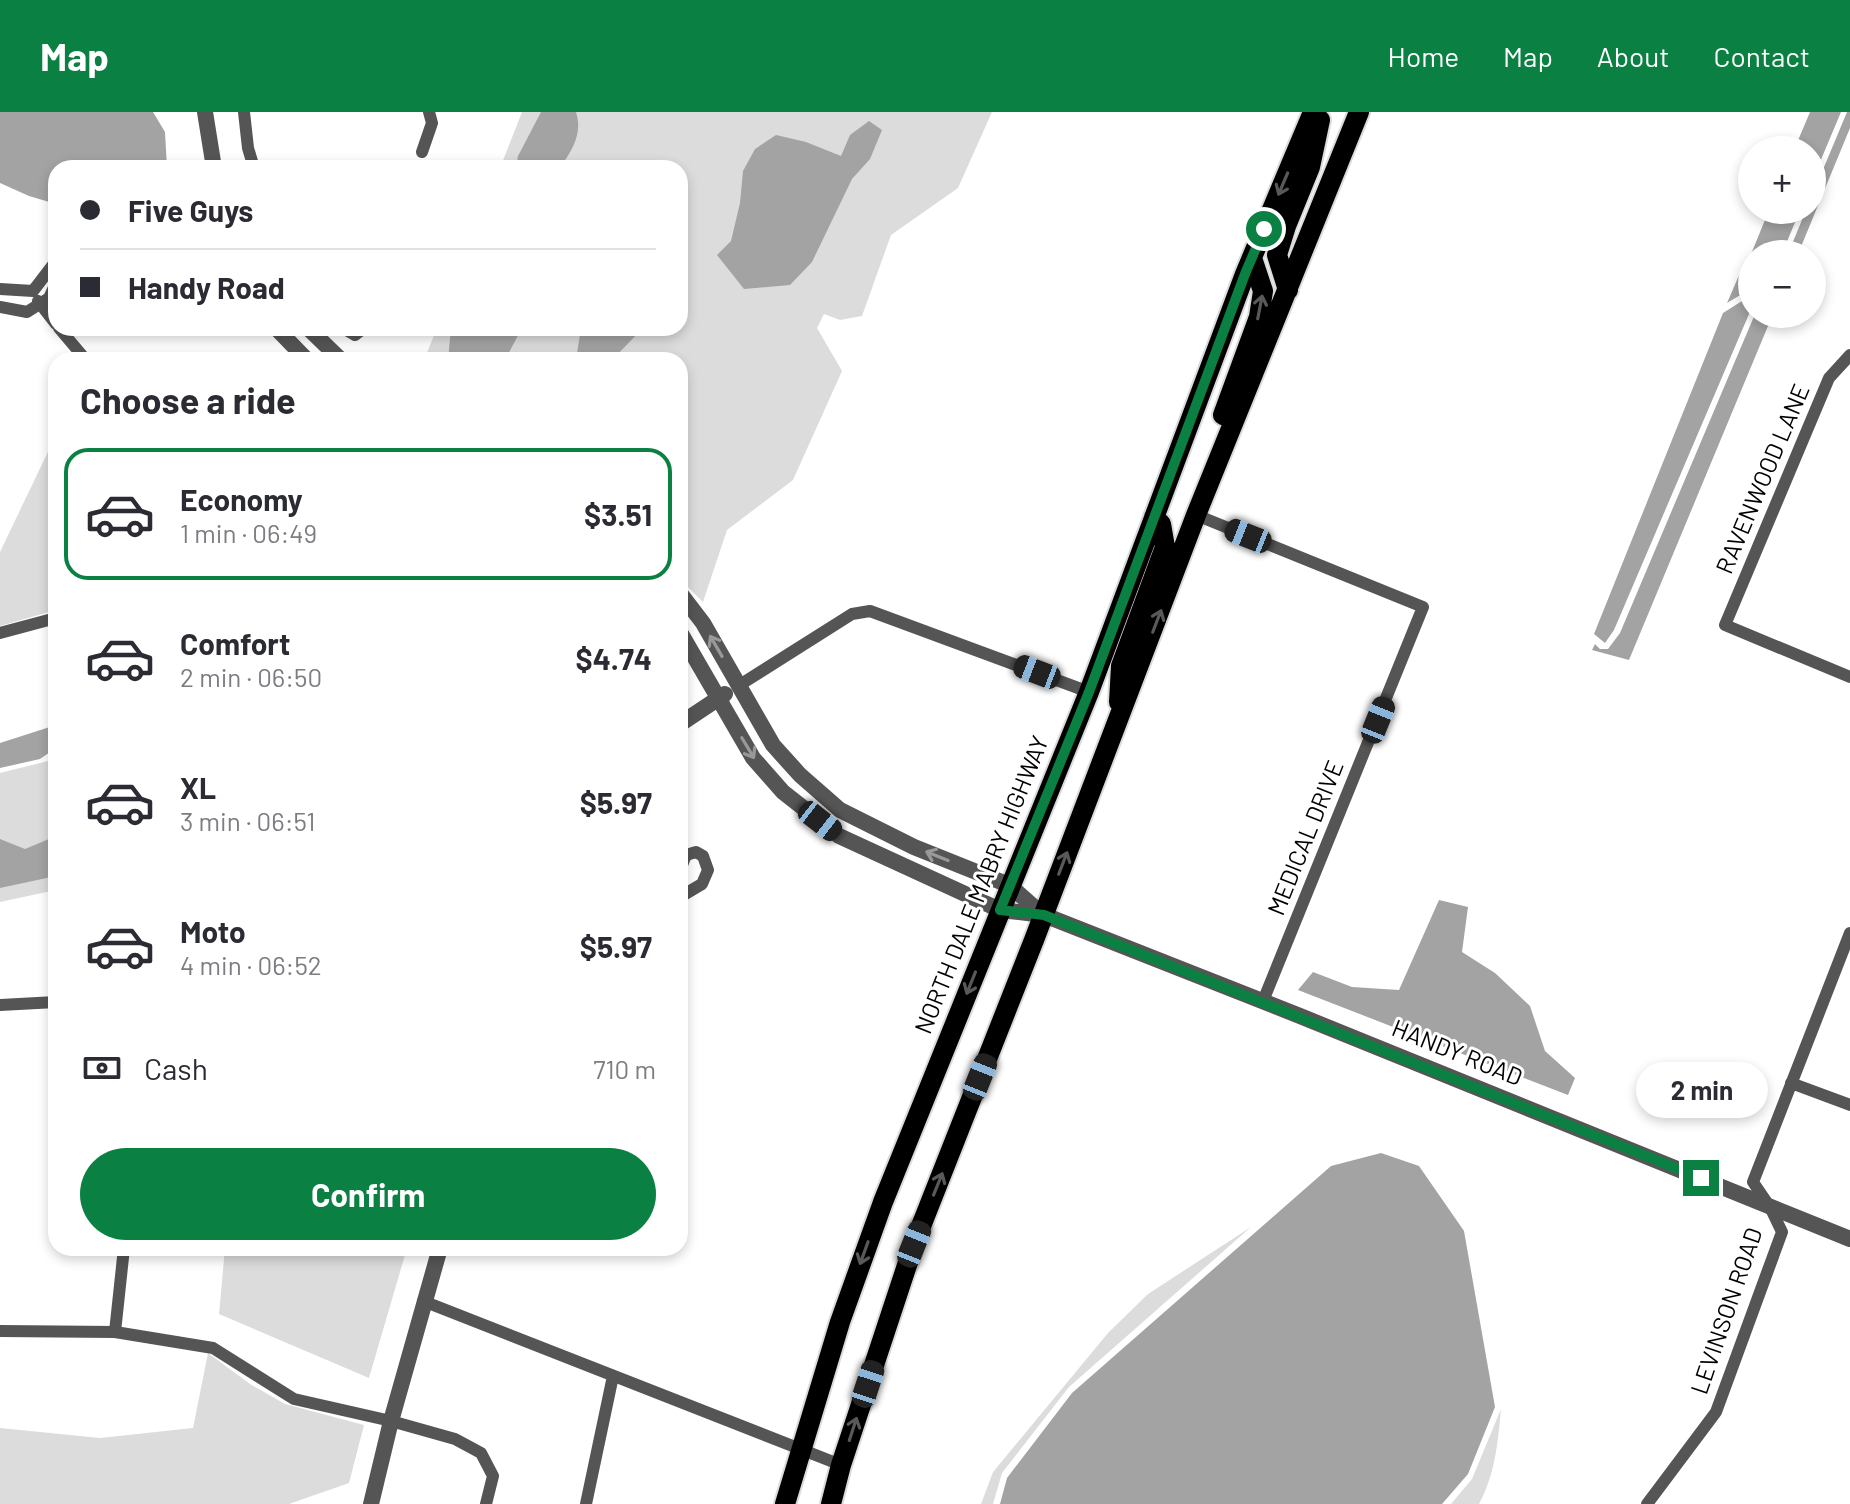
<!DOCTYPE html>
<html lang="en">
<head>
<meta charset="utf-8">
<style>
	body { margin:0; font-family:Barlow,sans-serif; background:#f2f2f3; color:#2b2b33; height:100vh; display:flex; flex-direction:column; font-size:30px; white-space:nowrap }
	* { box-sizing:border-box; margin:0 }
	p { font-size:26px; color:#7c7c81 }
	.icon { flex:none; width:44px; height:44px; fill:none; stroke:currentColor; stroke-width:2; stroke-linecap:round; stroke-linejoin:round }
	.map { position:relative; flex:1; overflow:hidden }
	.panel { position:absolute; left:48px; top:240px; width:640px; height:904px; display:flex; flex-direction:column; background:#fff; border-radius:24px; box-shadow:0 4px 12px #0003 }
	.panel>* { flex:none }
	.banner { position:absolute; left:48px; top:48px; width:640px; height:176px; border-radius:24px; box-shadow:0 4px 12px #0003; display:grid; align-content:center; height:176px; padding:0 32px; background:#fff }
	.fabs { position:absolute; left:1738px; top:24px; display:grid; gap:16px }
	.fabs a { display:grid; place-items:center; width:88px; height:88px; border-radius:50%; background:#fff; box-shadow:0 4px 12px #0003; font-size:40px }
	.end { position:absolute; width:36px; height:36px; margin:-18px; border:10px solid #0b8043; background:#fff; box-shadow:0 0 0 4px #fff }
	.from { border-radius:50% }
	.bubble { position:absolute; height:56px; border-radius:28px; background:#fff; box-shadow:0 4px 12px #0003; font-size:26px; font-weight:700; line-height:56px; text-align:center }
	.car { position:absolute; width:24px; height:48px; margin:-24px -12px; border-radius:10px; box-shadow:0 0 6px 2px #0007; background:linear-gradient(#222 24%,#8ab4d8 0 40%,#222 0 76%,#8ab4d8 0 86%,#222 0) }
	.banner b { display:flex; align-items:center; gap:28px; height:76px; font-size:30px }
	.banner b+b { border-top:2px solid #e1e1e2 }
	.banner i { width:20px; height:20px; background:#2b2b33 }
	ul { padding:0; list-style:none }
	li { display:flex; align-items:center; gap:24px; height:132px; margin:0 16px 12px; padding:0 16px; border:4px solid transparent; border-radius:24px }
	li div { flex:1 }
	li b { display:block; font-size:30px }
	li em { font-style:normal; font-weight:700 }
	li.selected { border-color:#0b8043 }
	li>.icon { width:72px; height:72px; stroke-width:1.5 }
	h2 { padding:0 32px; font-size:36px; line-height:96px }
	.pay { display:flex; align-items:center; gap:20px; height:88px; padding:0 32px; font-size:30px }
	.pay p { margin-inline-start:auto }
	.action { display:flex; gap:16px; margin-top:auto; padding:16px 32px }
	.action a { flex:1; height:92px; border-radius:48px; background:#0b8043; color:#fff; font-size:32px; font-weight:700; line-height:92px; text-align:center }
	header { display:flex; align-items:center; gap:48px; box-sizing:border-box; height:112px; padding:0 40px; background:#0b8043; color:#fff }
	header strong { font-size:38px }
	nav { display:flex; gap:44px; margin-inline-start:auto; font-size:28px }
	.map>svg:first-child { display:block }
	.green { fill:#dcdcdc }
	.water { fill:#a3a3a3 }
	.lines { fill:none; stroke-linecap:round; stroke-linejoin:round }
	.primary-casing { stroke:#dbdbdb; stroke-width:24 }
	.minor { stroke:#555; stroke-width:12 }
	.tertiary { stroke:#555; stroke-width:16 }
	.primary { stroke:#000; stroke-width:20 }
	.oneway { stroke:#595959 }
	.oneway2 { stroke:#999 }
	.route { stroke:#0b8043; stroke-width:10 }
	.labels { text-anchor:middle; stroke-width:6; stroke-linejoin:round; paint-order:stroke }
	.street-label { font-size:24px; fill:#000; stroke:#fff }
</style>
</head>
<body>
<header>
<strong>Map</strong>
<nav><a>Home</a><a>Map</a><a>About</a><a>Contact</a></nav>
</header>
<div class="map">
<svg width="1850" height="1392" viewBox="0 0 1850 1392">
	<rect width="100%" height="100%" fill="#fff"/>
	<path class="green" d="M 522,0 L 992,0 L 958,76 L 891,123 L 862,204 L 840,208 L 824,202 L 817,216 L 842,259 L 793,368 L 727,418 L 703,490 L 680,467 L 680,248 L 424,248 L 437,216 L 680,216 L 680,56 L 500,56 Z
		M 56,323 L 56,498 L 0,514 L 0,440 Z
		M 56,647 L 56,778 L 0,790 L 0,661 Z
		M 1251,1115 L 1069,1275 L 1002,1361 L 993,1392 L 981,1392 L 993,1360 L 1108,1221 L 1148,1182 Z
		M 225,1136 L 407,1136 L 369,1266 L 219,1202 Z
		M 208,1241 L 250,1272 L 285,1292 L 364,1313 L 349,1371 L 289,1392 L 0,1392 L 0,1316 L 100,1326 L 193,1316 Z
		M 1501,1297 C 1498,1330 1495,1363 1479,1392 L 1451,1392 L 1472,1367 Z"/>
	<path class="water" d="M 0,0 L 153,0 L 165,20 L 167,56 L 56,56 L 56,92 L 29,84 L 0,71 Z
		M 541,0 L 576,0 C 583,22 572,38 560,56 L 516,56 L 518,44 Z
		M 1810,0 L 1841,0 L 1812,69 L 1812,38 L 1794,38 Z
		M 1847,0 L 1850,0 L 1850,16 L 1798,142 L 1788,142 L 1806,98 L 1812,98 L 1812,84 Z
		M 869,9 L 882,18 L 870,47 L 852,67 L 812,150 L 790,173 L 744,177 L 717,143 L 731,129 L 740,91 L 743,59 L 755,37 L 776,23 L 806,30 L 841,44 L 850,23 Z
		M 1769,98 L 1800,98 L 1782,142 L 1752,142 L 1752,165 L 1745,157 Z
		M 1740,161 L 1752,175 L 1752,187 L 1742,182 L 1727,191 Z
		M 1742,189 L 1752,195 L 1614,518 L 1605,531 L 1594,522 L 1723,201 Z
		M 1755,202 L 1773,202 L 1629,548 L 1592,538 L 1595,532 L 1600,537 L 1608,537 L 1620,521 Z
		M 451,216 L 522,216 L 505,248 L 448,248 Z
		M 581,216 L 643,216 L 612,248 L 576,248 Z
		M 56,613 L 56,636 L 40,647 L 0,656 L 0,631 Z
		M 56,724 L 56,764 L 0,776 L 0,727 L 25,737 Z
		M 1439,788 L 1468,795 L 1462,840 L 1495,861 L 1530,894 L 1545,939 L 1575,966 L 1568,983 L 1298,878 L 1313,860 L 1352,875 L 1399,878 Z
		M 1381,1041 L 1419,1054 L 1464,1119 L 1495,1295 L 1468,1362 L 1442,1392 L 1000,1392 L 1007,1366 L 1072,1281 L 1331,1054 Z"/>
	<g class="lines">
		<g class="primary-casing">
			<path id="primary" d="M 1288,178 L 1277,143 L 1286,114 L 1310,55 L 1320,8
				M 1223,303 L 1259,205 L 1263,179 L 1252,146
				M 1119,590 L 1121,554 L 1165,435 L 1161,412 L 1154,405
				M 785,1392 L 840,1210 L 883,1090 L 1089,580 L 1245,162 L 1313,0
				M 831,1392 L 841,1353 L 914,1132 L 1034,828 L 1196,403 L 1359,0"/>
		</g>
		<path class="minor" d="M 244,0 L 248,36 L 254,56
			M 422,40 L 432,11 L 429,0
			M 0,177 L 33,179 L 56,149
			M 38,189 L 56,212
			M 0,195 L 27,200 L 49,186 L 56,171
			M 59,216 L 86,248
			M 343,216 L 355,223 L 364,216
			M 1850,243 L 1829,266 L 1725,513 L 1850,565
			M 1196,403 L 1423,495 L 1263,889
			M 0,521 L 56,506
			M 738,574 L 852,502 L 870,499 L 1089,580
			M 680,758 L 686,743 L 696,740 L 703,744 L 708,758 L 702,772 L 680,785
			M 0,893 L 56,890
			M 1791,971 L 1850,993
			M 423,1189 L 841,1353
			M 0,1219 L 115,1220 L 213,1236 L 294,1287 L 391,1309 L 455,1327 L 481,1341 L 493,1364 L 486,1392
			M 115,1220 L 124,1136
			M 586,1392 L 613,1264
			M 1647,1392 L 1716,1300 L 1782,1120 L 1770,1095 L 1753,1070 L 1850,821"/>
		<path class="tertiary" d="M 205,0 L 214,56
			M 276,216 L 307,248
			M 308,216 L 341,248
			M 680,481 L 703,511 L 773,633 L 800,663 L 840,698 L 914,735 L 1009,773 L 1043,803
			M 680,520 L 753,646 L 783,680 L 839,724 L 1000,798 L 1044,803 L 1300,904 L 1850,1127
			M 680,612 L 725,582
			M 371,1392 L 391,1309 L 440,1136"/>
		<use href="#primary" class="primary"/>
	</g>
	<defs><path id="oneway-shaft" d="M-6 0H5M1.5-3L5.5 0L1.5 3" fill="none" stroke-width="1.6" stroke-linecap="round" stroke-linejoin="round" transform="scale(2)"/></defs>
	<g class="oneway">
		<use href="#oneway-shaft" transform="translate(1283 72) rotate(113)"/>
		<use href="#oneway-shaft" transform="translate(1260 195) rotate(-79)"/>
		<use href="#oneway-shaft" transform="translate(1157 509) rotate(-69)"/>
		<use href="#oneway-shaft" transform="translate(1063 751) rotate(-69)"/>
		<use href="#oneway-shaft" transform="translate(971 871) rotate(112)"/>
		<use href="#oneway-shaft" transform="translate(938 1072) rotate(-68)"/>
		<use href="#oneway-shaft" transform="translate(864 1141) rotate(110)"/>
		<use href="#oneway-shaft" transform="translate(853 1317) rotate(-72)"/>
	</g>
	<g class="oneway2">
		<use href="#oneway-shaft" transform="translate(716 534) rotate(-120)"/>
		<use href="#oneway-shaft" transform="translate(748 636) rotate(59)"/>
		<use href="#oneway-shaft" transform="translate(937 744) rotate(-158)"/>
	</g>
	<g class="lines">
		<path class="route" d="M 1264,117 L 1245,162 L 1089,580 L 1000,798 L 1044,803 L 1701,1066"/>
	</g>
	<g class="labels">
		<g class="street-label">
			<text transform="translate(1763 367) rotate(-67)" y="8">RAVENWOOD LANE</text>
			<text transform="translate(1306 726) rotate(-68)" y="8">MEDICAL DRIVE</text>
			<text transform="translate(982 773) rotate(-68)" y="8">NORTH DALE MABRY HIGHWAY</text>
			<text transform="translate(1457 941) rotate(22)" y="8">HANDY ROAD</text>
			<text transform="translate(1727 1199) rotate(-71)" y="8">LEVINSON ROAD</text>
		</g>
	</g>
</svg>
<div class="fabs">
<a>+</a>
<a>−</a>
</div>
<i class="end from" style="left:1264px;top:117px"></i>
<i class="end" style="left:1701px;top:1066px"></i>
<div class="bubble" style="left:1636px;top:950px;width:132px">2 min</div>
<i class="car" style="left:1248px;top:424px;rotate:292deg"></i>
<i class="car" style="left:1037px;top:560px;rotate:291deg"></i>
<i class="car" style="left:1378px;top:608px;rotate:22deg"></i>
<i class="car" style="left:820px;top:709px;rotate:128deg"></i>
<i class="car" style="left:980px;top:965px;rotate:22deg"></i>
<i class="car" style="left:914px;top:1132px;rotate:22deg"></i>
<i class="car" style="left:868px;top:1272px;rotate:18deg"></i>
<div class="banner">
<b><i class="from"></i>Five Guys</b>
<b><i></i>Handy Road</b>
</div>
<section class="panel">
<h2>Choose a ride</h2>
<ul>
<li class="selected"><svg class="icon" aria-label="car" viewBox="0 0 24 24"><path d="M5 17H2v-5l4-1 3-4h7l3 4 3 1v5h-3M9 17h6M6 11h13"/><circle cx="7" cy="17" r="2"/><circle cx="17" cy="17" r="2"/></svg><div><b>Economy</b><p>1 min · 06:49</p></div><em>$3.51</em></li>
<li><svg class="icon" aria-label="car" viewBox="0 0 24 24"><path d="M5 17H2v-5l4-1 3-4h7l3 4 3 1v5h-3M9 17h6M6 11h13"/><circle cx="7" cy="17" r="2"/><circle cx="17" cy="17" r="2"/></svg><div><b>Comfort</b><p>2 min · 06:50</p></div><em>$4.74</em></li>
<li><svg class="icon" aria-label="car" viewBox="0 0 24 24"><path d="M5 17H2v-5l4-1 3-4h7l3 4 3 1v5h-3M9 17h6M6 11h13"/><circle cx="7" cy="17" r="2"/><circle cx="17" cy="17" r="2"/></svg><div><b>XL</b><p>3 min · 06:51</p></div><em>$5.97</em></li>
<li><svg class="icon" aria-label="car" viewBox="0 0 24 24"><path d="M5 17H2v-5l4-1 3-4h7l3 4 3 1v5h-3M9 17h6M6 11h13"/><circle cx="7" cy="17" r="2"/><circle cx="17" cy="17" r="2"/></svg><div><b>Moto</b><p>4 min · 06:52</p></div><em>$5.97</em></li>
</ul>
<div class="pay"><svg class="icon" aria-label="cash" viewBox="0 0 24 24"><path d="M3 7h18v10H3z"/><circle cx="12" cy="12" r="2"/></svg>Cash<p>710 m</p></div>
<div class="action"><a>Confirm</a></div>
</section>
</div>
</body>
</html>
